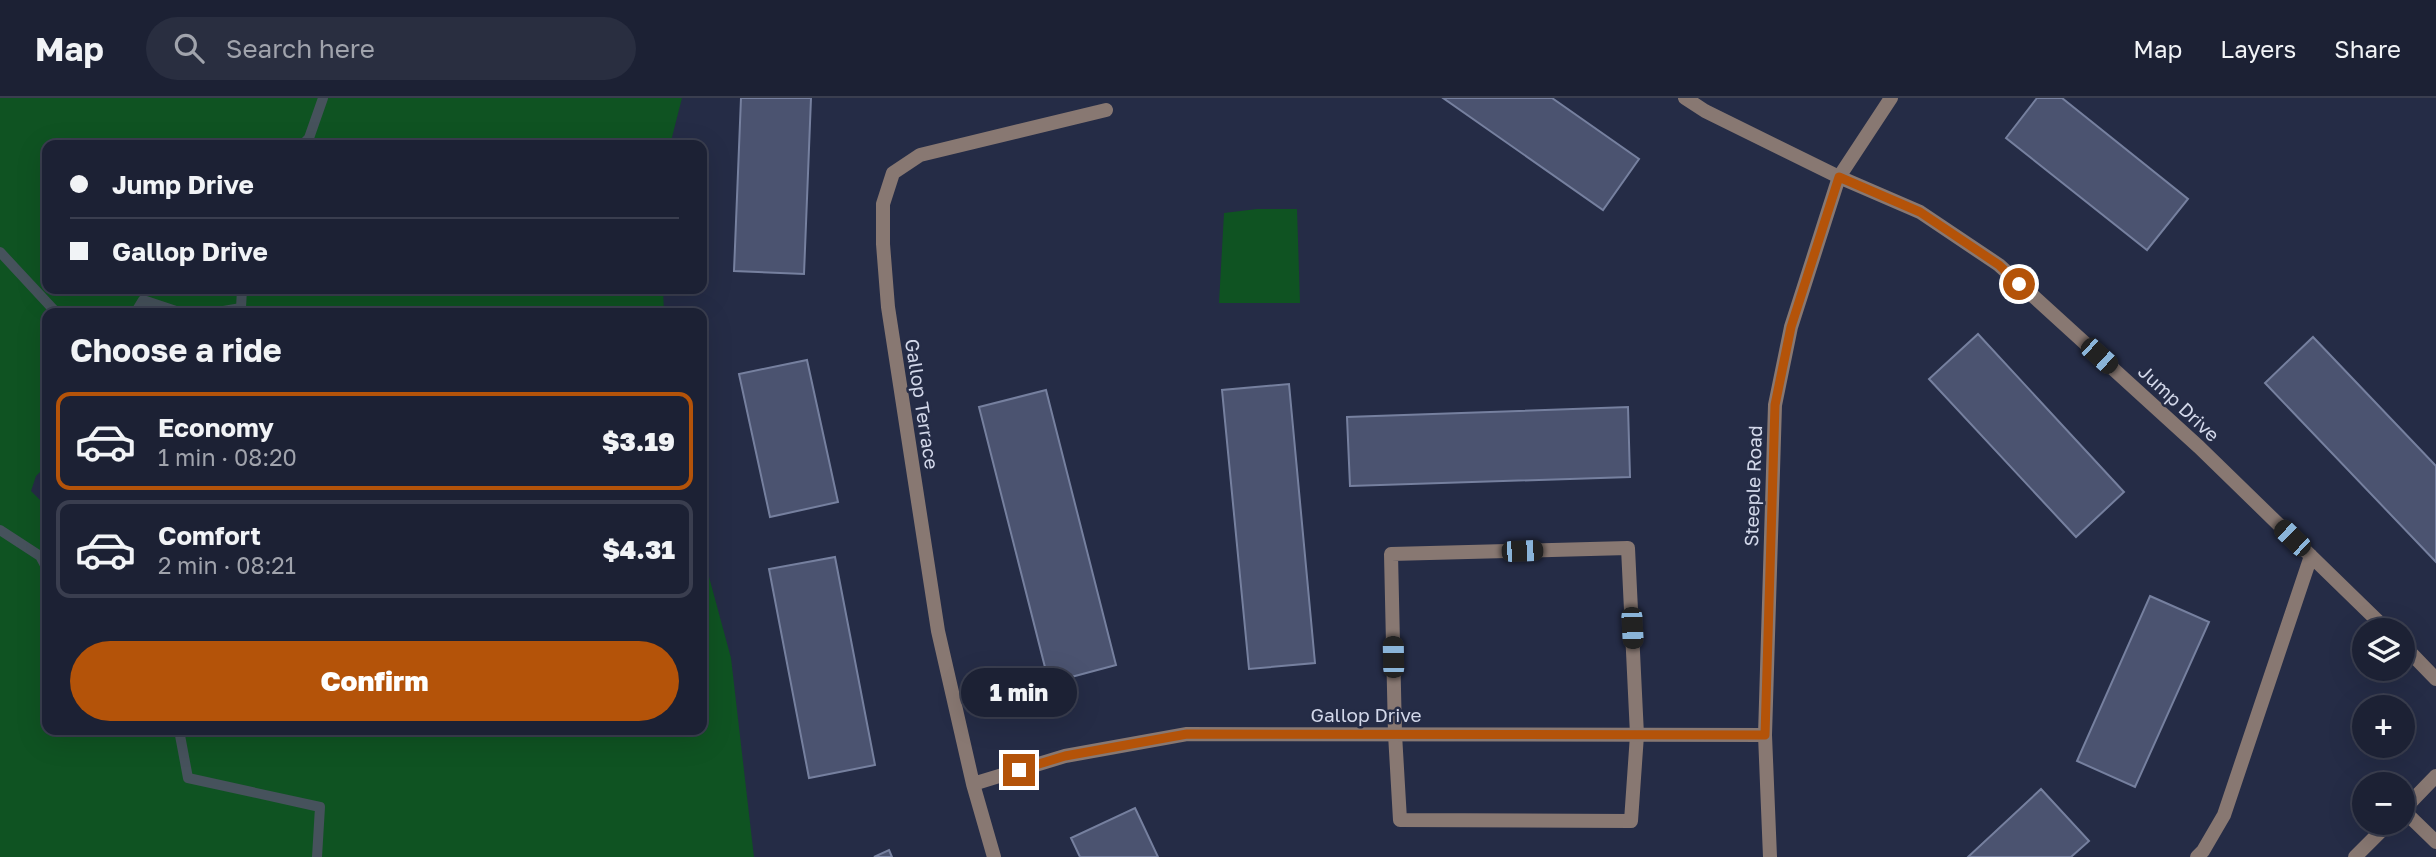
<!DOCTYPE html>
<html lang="en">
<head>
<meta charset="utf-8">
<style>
	body { margin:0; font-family:"Golos Text",sans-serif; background:#292e40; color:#f1f3f6; height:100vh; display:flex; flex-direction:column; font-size:26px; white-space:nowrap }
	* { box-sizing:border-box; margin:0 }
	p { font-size:23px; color:#a0a3ac }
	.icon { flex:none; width:38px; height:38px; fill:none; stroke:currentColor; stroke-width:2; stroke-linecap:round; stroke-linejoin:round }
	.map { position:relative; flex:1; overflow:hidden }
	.sheet { position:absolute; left:42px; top:210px; width:665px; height:427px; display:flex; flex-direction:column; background:#1c2134; border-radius:14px; box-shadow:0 7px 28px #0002,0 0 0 2px #3a3e4f }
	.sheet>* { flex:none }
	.top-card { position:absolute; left:42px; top:42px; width:665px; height:154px; border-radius:14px; box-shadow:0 7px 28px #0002,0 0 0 2px #3a3e4f; display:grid; align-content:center; height:154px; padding:0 28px; background:#1c2134 }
	.buttons { position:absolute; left:2352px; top:520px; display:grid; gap:14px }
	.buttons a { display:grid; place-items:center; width:63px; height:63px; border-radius:50%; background:#1c2134; box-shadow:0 7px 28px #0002,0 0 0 2px #3a3e4f; font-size:35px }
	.end { position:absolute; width:32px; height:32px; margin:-16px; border:9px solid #b45309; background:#fff; box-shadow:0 0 0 4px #fff }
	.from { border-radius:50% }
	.bubble { position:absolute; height:49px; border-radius:24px; background:#1c2134; box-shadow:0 7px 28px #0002,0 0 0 2px #3a3e4f; font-size:23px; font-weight:800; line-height:49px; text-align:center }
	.car { position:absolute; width:21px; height:42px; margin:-21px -10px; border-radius:9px; box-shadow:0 0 5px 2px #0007; background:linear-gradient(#222 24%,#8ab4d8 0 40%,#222 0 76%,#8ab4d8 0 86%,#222 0) }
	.top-card b { display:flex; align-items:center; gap:24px; height:66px; font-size:26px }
	.top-card b+b { border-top:2px solid #3a3e4f }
	.top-card i { width:18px; height:18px; background:#f1f3f6 }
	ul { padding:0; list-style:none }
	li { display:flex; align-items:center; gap:21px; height:98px; margin:0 14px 10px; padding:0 14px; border:4px solid #3a3e4f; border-radius:14px }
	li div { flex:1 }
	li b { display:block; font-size:26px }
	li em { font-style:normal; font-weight:800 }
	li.on { border-color:#b45309 }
	li>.icon { width:63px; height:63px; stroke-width:1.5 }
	h2 { padding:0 28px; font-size:32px; line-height:84px }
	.button { display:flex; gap:14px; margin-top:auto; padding:14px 28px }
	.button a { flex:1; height:80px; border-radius:42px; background:#b45309; color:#fff; font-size:28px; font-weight:800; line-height:80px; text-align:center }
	header { display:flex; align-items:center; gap:42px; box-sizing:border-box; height:98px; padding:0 35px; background:#1c2134; border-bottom:2px solid #3a3e4f }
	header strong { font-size:33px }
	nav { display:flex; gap:38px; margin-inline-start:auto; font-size:24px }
	.search { width:490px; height:63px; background:#292e40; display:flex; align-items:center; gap:18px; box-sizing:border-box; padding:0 24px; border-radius:38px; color:#a0a3ac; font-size:26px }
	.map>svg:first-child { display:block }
	.green { fill:#0f5322 }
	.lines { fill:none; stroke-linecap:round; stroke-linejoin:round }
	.stream { stroke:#46525c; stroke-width:10 }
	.building { fill:#4b5370; stroke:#76809f; stroke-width:2 }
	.service { stroke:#887872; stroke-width:14 }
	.minor { stroke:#887872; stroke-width:14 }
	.tertiary { stroke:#887872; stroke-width:14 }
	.route { stroke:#b45309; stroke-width:9 }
	.labels { text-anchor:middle; stroke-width:5; stroke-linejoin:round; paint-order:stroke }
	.street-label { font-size:19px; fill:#d3d8ea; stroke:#252c46 }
</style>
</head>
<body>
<header>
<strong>Map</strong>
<div class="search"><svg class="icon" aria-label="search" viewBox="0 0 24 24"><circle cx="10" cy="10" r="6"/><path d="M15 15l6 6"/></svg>Search here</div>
<nav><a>Map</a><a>Layers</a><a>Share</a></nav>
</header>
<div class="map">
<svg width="2436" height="759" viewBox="0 0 2436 759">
	<rect width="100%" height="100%" fill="#252c46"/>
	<path class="green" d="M 0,0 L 682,0 L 670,47 L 47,47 L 47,191 L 663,191 L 664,215 L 47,215 L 47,367 L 36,378 L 31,393 L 47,409 L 47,632 L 702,632 L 702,453 L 731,560 L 754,759 L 0,759 Z
		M 1257,111 L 1297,111 L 1300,205 L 1219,205 L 1224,115 Z"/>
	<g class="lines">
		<path class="stream" d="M 302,47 L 309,40 L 323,0
			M 0,154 L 53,211 L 55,215
			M 135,215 L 143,202 L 182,215
			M 212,215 L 241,210 L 242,191
			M 0,432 L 40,458 L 47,471
			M 179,632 L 188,680 L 320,709 L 317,759"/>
	</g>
	<path class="building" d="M 741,0 L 811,0 L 804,176 L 734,173 Z
		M 1443,0 L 1552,0 L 1639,61 L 1603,112 Z
		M 2037,0 L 2062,0 L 2188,101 L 2147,152 L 2006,40 Z
		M 1978,236 L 2124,394 L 2076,439 L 1929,281 Z
		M 2313,239 L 2436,368 L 2436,464 L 2265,285 Z
		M 807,262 L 838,404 L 770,419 L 739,276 Z
		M 1289,286 L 1315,565 L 1249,571 L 1222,292 Z
		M 1046,292 L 1116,567 L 1049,585 L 979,309 Z
		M 1628,309 L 1630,379 L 1350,388 L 1347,319 Z
		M 835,459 L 875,667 L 809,680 L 769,471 Z
		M 2150,498 L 2209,524 L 2135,689 L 2077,663 Z
		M 2041,691 L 2089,743 L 2071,759 L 1968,759 Z
		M 1135,710 L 1158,759 L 1080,759 L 1071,740 Z
		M 889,752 L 892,759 L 874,759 Z"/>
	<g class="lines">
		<path class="service" d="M 1628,450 L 1637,637 L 1631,723 L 1400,722 L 1395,636 L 1391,456 Z"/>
		<path class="minor" d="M 1685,0 L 1705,13 L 1839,79 L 1920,114 L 1999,167 L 2199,349 L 2387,532
			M 2403,547 L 2436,581
			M 973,686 L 1065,658 L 1187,636 L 1765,637
			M 2403,712 L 2436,678
			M 2403,712 L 2436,744
			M 994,759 L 973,686 L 938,533 L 888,209 L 883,146 L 883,106 L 893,75 L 920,57 L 1106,12
			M 2197,759 L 2203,753 L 2224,717 L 2311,458
			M 2355,759 L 2390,724"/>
		<path class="tertiary" d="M 1770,759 L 1765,637 L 1775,307 L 1791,229 L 1839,79 L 1891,0"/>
	</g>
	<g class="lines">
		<path class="route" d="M 1019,672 L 1065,658 L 1187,636 L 1765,637 L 1775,307 L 1791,229 L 1839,79 L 1920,114 L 1999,167 L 2019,186"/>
	</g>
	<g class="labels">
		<g class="street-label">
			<text transform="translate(2179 305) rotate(43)" y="7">Jump Drive</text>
			<text transform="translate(922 306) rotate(81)" y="7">Gallop Terrace</text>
			<text transform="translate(1753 388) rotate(-88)" y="7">Steeple Road</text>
			<text x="1366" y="624">Gallop Drive</text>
		</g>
	</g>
</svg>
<div class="buttons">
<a><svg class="icon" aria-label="layers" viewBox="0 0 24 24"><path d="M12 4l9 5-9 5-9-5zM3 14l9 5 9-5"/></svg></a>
<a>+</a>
<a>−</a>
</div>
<i class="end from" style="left:2019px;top:186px"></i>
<i class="end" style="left:1019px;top:672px"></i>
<div class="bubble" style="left:961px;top:570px;width:116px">1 min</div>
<i class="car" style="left:2099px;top:258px;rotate:132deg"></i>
<i class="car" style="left:2292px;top:440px;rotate:314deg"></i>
<i class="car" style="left:1522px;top:453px;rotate:88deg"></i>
<i class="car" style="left:1632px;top:530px;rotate:177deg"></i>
<i class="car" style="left:1393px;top:559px;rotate:359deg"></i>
<div class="top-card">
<b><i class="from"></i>Jump Drive</b>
<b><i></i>Gallop Drive</b>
</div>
<section class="sheet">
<h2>Choose a ride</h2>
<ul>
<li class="on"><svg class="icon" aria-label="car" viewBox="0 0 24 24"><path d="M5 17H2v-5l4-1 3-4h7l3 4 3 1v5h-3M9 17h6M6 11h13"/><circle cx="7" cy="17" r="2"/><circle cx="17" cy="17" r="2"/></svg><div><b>Economy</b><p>1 min · 08:20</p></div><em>$3.19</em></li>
<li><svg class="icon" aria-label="car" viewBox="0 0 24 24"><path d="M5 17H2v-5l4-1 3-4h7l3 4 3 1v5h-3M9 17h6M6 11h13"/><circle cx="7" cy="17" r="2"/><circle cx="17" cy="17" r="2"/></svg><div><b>Comfort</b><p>2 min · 08:21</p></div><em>$4.31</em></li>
</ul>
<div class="button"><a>Confirm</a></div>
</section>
</div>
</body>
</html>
